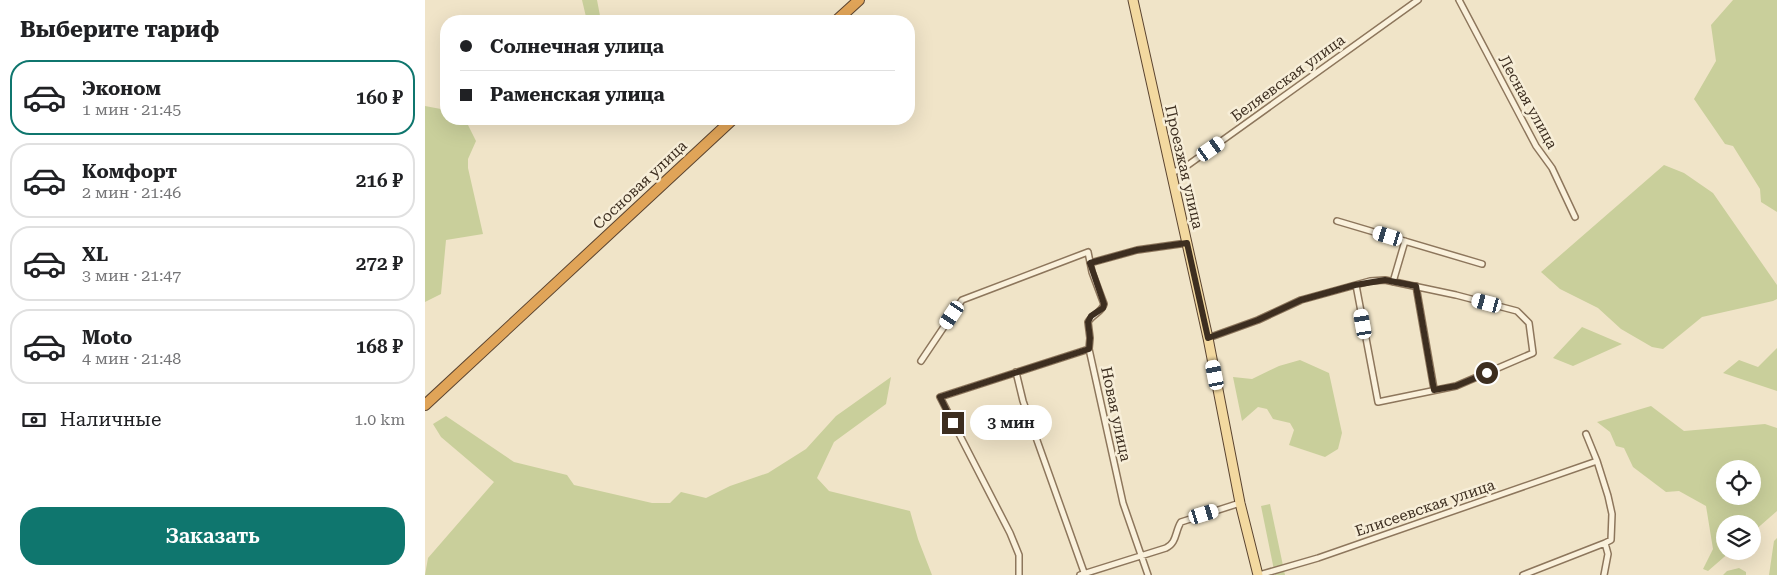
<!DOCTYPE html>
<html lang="ru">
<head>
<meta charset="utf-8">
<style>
	body { margin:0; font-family:"Roboto Serif",serif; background:#f2f2f2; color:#202124; height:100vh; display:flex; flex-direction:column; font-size:19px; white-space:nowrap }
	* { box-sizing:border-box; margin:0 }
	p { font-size:16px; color:#757577 }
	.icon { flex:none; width:28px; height:28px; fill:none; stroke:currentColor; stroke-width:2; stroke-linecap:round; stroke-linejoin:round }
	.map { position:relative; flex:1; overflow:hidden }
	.panel { display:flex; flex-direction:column; background:#fff; width:425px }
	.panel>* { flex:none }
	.hud { position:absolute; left:15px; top:15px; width:475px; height:110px; border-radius:20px; box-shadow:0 5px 20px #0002; display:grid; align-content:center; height:110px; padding:0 20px; background:#fff }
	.tools { position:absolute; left:1291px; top:460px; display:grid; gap:10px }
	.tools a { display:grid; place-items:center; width:45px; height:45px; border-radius:50%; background:#fff; box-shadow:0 5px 20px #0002; font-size:25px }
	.end { position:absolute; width:22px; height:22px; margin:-11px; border:6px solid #3d2e20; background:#fff; box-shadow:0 0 0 2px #fff }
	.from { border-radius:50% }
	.bubble { position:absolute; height:35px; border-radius:18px; background:#fff; box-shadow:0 5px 20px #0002; font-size:16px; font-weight:600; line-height:35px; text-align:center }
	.car { position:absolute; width:15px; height:30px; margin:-15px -8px; border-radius:6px; box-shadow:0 0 4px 1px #0007; background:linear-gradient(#fff 24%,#345 0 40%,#fff 0 76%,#345 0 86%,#fff 0) }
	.hud b { display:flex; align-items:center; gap:18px; height:48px; font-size:19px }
	.hud b+b { border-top:1px solid #e0e0e0 }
	.hud i { width:12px; height:12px; background:#202124 }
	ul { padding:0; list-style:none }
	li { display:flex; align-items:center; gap:15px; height:75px; margin:0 10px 8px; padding:0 10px; border:2px solid #e0e0e0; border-radius:20px }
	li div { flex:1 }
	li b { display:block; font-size:19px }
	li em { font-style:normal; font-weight:600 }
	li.active { border-color:#0f766e }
	li>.icon { width:45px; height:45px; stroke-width:1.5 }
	h2 { padding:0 20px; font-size:22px; line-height:60px }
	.pay { display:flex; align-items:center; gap:12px; height:55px; padding:0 20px; font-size:19px }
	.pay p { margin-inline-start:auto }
	.action { display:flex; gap:10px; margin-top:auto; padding:10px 20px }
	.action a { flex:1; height:58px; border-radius:20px; background:#0f766e; color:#fff; font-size:20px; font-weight:600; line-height:58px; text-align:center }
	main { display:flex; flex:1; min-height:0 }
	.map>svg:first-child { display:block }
	.green { fill:#c9cf9b; fill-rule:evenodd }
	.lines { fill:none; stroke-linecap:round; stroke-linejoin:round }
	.street-casing { stroke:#8d765c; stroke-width:8 }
	.primary-casing { stroke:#5b4430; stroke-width:11 }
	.highway-casing { stroke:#5b4430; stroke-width:12 }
	.street { stroke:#faf1dc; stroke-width:5 }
	.primary { stroke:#f3d9a0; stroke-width:9 }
	.highway { stroke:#e0a458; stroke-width:10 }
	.route { stroke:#3d2e20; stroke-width:6 }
	.labels { text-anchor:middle; stroke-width:5; stroke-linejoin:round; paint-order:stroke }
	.street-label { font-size:15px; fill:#3d2e20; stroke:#f7eed8 }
</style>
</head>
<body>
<main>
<section class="panel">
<h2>Выберите тариф</h2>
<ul>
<li class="active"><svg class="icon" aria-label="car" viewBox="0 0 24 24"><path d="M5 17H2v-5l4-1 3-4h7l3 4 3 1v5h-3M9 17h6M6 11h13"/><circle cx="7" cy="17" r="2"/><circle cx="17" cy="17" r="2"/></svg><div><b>Эконом</b><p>1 мин · 21:45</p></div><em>160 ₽</em></li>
<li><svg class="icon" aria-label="car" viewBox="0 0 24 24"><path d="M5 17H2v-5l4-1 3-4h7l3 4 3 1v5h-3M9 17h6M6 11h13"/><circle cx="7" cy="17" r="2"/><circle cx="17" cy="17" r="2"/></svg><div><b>Комфорт</b><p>2 мин · 21:46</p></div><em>216 ₽</em></li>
<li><svg class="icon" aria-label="car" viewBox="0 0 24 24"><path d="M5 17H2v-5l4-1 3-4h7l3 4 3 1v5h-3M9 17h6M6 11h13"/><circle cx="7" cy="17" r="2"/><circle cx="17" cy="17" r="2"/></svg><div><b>XL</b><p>3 мин · 21:47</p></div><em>272 ₽</em></li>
<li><svg class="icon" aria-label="car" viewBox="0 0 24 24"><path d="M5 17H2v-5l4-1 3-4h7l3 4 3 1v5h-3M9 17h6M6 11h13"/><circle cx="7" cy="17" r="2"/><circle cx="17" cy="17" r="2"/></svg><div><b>Moto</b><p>4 мин · 21:48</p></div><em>168 ₽</em></li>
</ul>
<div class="pay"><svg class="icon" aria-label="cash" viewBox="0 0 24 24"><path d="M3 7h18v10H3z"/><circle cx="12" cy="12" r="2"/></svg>Наличные<p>1.0 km</p></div>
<div class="action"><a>Заказать</a></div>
</section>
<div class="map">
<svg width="1352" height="575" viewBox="0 0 1352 575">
	<rect width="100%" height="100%" fill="#f0e4c8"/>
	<path class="green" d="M 157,0 L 172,0 L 176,21 L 162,21 Z
		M 1308,0 L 1352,0 L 1352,212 L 1336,202 L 1335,189 L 1308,146 L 1300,144 L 1269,99 L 1291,61 L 1286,25 Z
		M 0,106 L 21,110 L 21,119 L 40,119 L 51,141 L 43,159 L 43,168 L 58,234 L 21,240 L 16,294 L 0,302 Z
		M 1239,165 L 1259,173 L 1288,193 L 1352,285 L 1352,299 L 1348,301 L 1277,317 L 1238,349 L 1227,347 L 1196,329 L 1173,308 L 1135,289 L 1116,272 Z
		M 1157,327 L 1197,344 L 1148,366 L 1128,358 Z
		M 1352,348 L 1352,391 L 1298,373 L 1314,360 L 1333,367 Z
		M 875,360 L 904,373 L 917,433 L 913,449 L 900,457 L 864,445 L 869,430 L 865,423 L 848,419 L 842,409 L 833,407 L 817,421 L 808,377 L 827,379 L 854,366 Z
		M 466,377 L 461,404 L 409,442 L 392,478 L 404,491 L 485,511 L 493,539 L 507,575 L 0,575 L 3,558 L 69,482 L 16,437 L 8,424 L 21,416 L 89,462 L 142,475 L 149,485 L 227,503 L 245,503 L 256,492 L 281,498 L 305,486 L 343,473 L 381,449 L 411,416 Z
		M 1226,406 L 1259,431 L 1340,424 L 1352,428 L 1352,511 L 1328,532 L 1328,524 L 1300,524 L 1300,551 L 1306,551 L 1283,571 L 1278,569 L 1288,549 L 1281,506 L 1254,491 L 1241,492 L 1208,467 L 1199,448 L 1191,446 L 1185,432 L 1172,422 ZM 1300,469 L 1328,469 L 1328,496 L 1300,496 Z
		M 845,504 L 860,575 L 850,575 L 836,506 Z
		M 1352,538 L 1352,575 L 1344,575 L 1349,541 Z
		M 1314,568 L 1321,572 L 1321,575 L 1298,575 L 1302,571 Z"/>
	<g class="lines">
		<g class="street-casing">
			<path id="street" d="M 1034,0 L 1111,146 L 1127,168 L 1150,217
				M 747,173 L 763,165 L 993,0
				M 912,221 L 1057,264
				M 665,263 L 712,250 L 762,243
				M 968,282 L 980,241
				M 991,286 L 1009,389
				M 783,338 L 833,320 L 876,300 L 945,281 L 960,280 L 1031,295 L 1092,311 L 1104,323 L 1108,353 L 1031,386 L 953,402 L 931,285
				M 496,361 L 537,300 L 663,252 L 667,272 L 679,304 C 677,312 668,314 663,322 L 665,338 L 664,349
				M 591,372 L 598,401 L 660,575
				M 1161,434 L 1172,461 L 1183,496 L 1187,514 L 1186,540 L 1180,543 L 1183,554 L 1179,575
				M 594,575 L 594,555 L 585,533 L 515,397 L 664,349 L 698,503 L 723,575
				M 655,575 L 741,548 C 752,543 750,531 756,522 L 815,503
				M 834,575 L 893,558 L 1172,461
				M 1098,575 L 1180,543"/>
		</g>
		<g class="primary-casing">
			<path id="primary" d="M 708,0 L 783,338 L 815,503 L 833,575"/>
		</g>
		<g class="highway-casing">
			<path id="highway" d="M 411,21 L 434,0
				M 0,405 L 308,119"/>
		</g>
		<use href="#street" class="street"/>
		<use href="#primary" class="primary"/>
		<use href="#highway" class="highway"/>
	</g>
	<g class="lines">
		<path class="route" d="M 528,423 L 515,397 L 664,349 L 665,338 L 663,322 L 666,316 L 678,308 L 679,304 L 665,263 L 712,250 L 762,243 L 783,338 L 833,320 L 876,300 L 930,285 L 960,280 L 991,286 L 1009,390 L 1031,386 L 1062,373"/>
	</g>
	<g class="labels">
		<g class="street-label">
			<text transform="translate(863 78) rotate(-36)" y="5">Беляевская улица</text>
			<text transform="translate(1103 102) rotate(61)" y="5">Лесная улица</text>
			<text transform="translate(759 167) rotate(77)" y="5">Проезжая улица</text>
			<text transform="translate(215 185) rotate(-43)" y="5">Сосновая улица</text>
			<text transform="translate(691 414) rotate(78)" y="5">Новая улица</text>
			<text transform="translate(1000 508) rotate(-19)" y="5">Елисеевская улица</text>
		</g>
	</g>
</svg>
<div class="tools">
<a><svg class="icon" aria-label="locate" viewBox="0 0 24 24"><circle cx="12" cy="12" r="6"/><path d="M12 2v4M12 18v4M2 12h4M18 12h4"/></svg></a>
<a><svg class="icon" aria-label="layers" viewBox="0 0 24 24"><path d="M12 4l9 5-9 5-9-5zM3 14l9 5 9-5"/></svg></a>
</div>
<i class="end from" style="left:1062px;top:373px"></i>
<i class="end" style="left:528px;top:423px"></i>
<div class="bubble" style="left:545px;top:405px;width:82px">3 мин</div>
<i class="car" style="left:786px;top:149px;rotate:55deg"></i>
<i class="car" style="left:963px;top:236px;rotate:287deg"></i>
<i class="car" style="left:1062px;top:303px;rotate:285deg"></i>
<i class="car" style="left:527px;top:315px;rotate:214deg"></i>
<i class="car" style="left:938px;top:324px;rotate:350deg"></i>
<i class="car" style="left:790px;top:375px;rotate:349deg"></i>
<i class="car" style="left:779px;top:514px;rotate:73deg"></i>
<div class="hud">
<b><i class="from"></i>Солнечная улица</b>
<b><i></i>Раменская улица</b>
</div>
</div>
</main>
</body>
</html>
